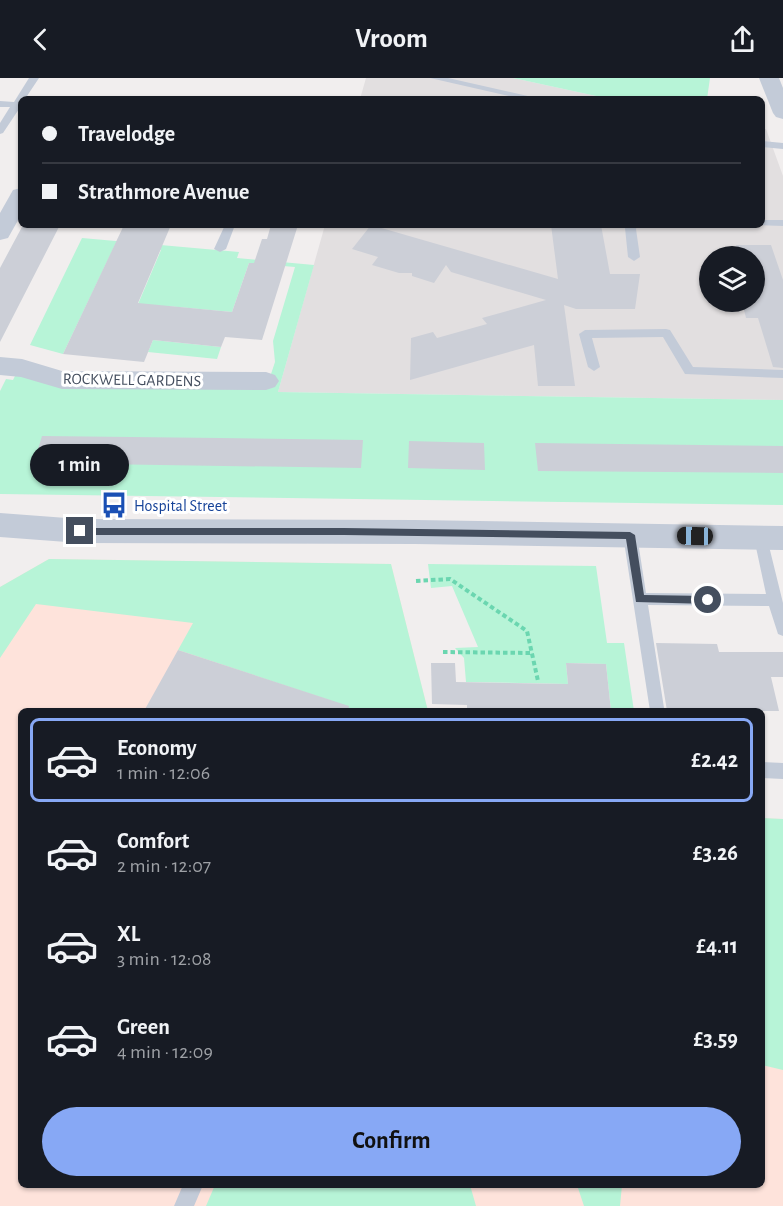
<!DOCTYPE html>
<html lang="en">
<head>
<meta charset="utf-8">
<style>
	body { margin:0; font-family:"Alegreya Sans",sans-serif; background:#20242c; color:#f1f3f6; height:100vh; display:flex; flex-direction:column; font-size:22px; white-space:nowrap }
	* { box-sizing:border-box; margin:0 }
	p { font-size:20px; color:#9ea1a6 }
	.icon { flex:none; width:33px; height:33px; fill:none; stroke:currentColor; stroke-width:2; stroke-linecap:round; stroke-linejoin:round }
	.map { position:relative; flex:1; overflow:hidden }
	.drawer { position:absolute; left:18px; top:630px; width:747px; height:480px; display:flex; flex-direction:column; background:#171b24; border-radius:9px; box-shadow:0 2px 4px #0004 }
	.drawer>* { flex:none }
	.top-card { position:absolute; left:18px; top:18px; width:747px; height:132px; border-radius:9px; box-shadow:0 2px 4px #0004; display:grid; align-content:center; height:132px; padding:0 24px; background:#171b24 }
	.fabs { position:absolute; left:699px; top:168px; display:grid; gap:12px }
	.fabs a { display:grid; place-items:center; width:66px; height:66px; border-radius:50%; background:#171b24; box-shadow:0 2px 4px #0004; font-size:30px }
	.end { position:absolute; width:27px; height:27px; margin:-14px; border:8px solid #444e5e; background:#fff; box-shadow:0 0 0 3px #fff }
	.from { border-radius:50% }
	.bubble { position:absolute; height:42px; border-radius:21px; background:#171b24; box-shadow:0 2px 4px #0004; font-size:20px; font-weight:700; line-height:42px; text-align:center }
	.car { position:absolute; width:18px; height:36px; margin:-18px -9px; border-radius:8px; box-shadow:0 0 4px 2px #0007; background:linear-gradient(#222 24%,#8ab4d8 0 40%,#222 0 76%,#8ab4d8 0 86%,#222 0) }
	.top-card b { display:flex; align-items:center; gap:21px; height:57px; font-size:22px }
	.top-card b+b { border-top:2px solid #363941 }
	.top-card i { width:15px; height:15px; background:#f1f3f6 }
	ul { padding:10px 0 0; list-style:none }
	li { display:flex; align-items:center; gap:18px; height:84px; margin:0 12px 9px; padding:0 12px; border:3px solid transparent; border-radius:9px }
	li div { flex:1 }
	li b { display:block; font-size:22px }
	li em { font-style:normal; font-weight:700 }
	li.selected { border-color:#87a8f5 }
	li>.icon { width:54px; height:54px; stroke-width:1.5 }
	.action { display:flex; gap:12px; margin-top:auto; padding:12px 24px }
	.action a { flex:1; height:69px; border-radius:36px; background:#87a8f5; color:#111; font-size:24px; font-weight:700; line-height:69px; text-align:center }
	header { display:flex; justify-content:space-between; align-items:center; height:78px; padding:0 24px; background:#171b24; font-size:27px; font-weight:700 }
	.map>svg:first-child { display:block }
	.education { fill:#e2dfe0; fill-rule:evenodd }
	.medical { fill:#fee3db }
	.green { fill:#b7f4d7 }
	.building { fill:#cccfd7 }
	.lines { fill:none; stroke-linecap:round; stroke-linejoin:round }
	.path { stroke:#6bd6b0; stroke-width:4; stroke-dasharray:4.5 3; stroke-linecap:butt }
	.service { fill:#c3cbd8; fill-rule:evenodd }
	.minor { fill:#c3cbd8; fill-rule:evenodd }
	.tertiary { fill:#c3cbd8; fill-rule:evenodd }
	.route { fill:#444e5e }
	.labels { text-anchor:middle; stroke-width:6; stroke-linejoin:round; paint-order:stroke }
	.street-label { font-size:16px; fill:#444e5e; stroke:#fff }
	.transit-label { font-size:16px; fill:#164399; stroke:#fff; text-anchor:start }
</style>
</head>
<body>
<header><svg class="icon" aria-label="back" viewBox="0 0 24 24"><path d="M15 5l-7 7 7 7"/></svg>Vroom<svg class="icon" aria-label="share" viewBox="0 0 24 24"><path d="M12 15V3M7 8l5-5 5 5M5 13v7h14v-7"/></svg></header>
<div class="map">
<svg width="783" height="1128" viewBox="0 0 783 1128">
	<rect width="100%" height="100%" fill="#f1eeee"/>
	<path class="education" d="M 366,0 L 513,0 L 610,21 L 360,21 Z
		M 762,51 L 766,51 L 783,98 L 783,322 L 278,314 L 325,147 L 762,147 ZM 710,178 L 754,178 L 754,224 L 710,224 Z"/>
	<path class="medical" d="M 49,481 L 391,486 L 428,633 L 21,633 L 21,1107 L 762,1107 L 762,740 L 783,741 L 783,1128 L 0,1128 L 0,509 Z"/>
	<path class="green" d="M 513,0 L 710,0 L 707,21 L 610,21 Z
		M 82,160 L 239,174 L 237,180 L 314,187 L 278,314 L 783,322 L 783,427 L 0,416 L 0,313 L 6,301 L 13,302 L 15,298 L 267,308 L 275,284 L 273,263 L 295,189 L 249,185 L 232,234 L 167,228 L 159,247 L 130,245 L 161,172 L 115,167 L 63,276 L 30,267 Z
		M 153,262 L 221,269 L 217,281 L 148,274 Z
		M 49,481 L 391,486 L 428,633 L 327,633 L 332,623 L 178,572 L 193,545 L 36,526 L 0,580 L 0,509 Z
		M 428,486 L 596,488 L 607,565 L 624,565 L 634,633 L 611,633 L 606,586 L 566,585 L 568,606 L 466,604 L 464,580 L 455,570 L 478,569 L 452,508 L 431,510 Z
		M 762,740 L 783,741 L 783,992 L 762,987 Z
		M 215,1107 L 470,1107 L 476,1128 L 206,1128 Z
		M 577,1107 L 622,1107 L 620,1128 L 584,1128 Z"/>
	<path class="building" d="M 23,147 L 60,147 L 0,264 L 0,190 Z
		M 124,147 L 171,147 L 138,225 L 232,234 L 249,185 L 254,185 L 262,161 L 267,161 L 271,147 L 298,147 L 262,262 L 225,259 L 221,269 L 153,262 L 144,284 L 63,276 Z
		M 371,147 L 558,201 L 551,147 L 601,147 L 610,196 L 640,196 L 635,231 L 576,231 L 564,227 L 575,308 L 538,308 L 534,267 L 410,302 L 411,260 L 433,254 L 437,260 L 487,246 L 482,240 L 546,222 L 451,194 L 446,187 L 434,205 L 412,198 L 412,195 L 399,195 L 372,187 L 378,179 L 352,171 Z
		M 736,167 L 771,167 L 783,202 L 783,290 L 773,289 L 758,240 L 746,240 L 742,224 L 754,224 L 754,178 L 740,178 Z
		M 42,358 L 220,360 L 363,362 L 361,390 L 34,385 Z
		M 409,363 L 484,365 L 485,392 L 408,390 Z
		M 535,365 L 783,368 L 783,395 L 538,393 Z
		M 656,565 L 717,566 L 719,574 L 783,574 L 783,599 L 771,599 L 779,633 L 667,633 Z
		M 178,572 L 349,628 L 348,633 L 144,633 Z
		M 431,585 L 455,585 L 456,604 L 568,606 L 566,585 L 606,586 L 611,633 L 467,633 L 467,627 L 432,626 Z"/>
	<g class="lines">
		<path class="path" d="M 416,503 L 450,501 L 527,553 L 538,603
			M 443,574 L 533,575"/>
		<path class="service" d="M 29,0 L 39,0 L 25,21 L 21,21 L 21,28 L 3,55 L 0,56 L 0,45 L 10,29 L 0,29 L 0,23 L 14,24 Z
			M 430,0 L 448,0 L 541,21 L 522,21 Z
			M 762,63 L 783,65 L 783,71 L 762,69 Z
			M 762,142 L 783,142 L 783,148 L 758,147 L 762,147 Z
			M 225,147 L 235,147 L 226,171 L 220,174 L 214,171 Z
			M 627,147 L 638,147 L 636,151 L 640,179 L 634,183 L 628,179 L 625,150 Z
			M 666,251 L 670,252 L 693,289 L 783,292 L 783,300 L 685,296 L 663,259 L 592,260 L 600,289 L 594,293 L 588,289 L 579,256 L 585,252 Z
			M 630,451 L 637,457 L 646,515 L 766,516 L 754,460 L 756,456 L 766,456 L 783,525 L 783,558 L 778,556 L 769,528 L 648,527 L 664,630 L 662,633 L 650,633 L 623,457 Z
			M 762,684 L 783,685 L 783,701 L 762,700 Z
			M 183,1107 L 203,1107 L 194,1128 L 174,1128 Z"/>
		<path class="minor" d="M 759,0 L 779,0 L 783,10 L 783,41 L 776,39 L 773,35 Z
			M 21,110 L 21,137 L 8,160 L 0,162 L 0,135 L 13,112 Z
			M 0,279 L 22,281 L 62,293 L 266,294 L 275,297 L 279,303 L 275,309 L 266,312 L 62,311 L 21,299 L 0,297 Z"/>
		<path class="tertiary" d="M 0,435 L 80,441 L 415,442 L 783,448 L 783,472 L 415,466 L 80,465 L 0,459 Z"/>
	</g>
	<path class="route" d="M 80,450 L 344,450 L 630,454 L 635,457 L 644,517 L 708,518 L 712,522 L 708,526 L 636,524 L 626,461 L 344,457 L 80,457 L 75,453 Z"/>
	<defs>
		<g id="bus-bare" transform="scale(2.07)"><path d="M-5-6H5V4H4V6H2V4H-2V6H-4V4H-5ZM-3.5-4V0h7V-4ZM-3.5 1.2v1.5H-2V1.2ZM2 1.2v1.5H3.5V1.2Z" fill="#1a4fb4" stroke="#fff" stroke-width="2.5" paint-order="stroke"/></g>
	</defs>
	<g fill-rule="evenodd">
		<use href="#bus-bare" x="114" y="427"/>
	</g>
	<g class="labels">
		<g class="street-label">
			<text transform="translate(132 301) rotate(1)" y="6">ROCKWELL GARDENS</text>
		</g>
		<g class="transit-label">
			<text x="134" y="433">Hospital Street</text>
		</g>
	</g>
</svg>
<div class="fabs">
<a><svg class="icon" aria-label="layers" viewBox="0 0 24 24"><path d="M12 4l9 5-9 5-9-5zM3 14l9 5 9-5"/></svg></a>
</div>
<i class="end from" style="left:708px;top:522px"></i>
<i class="end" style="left:80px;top:453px"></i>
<div class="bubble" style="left:30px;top:366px;width:99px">1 min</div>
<i class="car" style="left:695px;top:458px;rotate:271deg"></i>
<div class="top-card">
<b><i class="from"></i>Travelodge</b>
<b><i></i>Strathmore Avenue</b>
</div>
<section class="drawer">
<ul>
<li class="selected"><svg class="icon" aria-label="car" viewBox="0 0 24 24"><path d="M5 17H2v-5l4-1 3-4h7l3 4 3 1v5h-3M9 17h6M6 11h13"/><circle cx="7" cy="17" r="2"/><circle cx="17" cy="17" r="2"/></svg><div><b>Economy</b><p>1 min · 12:06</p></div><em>£2.42</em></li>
<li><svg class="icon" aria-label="car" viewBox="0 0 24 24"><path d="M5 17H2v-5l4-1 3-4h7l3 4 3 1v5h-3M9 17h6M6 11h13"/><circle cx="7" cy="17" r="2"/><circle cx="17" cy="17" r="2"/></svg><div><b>Comfort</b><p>2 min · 12:07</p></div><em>£3.26</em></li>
<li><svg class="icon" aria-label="car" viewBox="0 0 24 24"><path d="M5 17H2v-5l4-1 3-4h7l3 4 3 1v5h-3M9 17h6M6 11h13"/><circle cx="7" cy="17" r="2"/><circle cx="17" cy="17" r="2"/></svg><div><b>XL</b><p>3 min · 12:08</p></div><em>£4.11</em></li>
<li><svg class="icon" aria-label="car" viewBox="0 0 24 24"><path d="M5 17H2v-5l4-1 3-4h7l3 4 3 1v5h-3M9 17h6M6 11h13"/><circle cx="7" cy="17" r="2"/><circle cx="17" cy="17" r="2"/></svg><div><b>Green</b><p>4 min · 12:09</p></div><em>£3.59</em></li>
</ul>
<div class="action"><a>Confirm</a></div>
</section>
</div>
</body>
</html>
